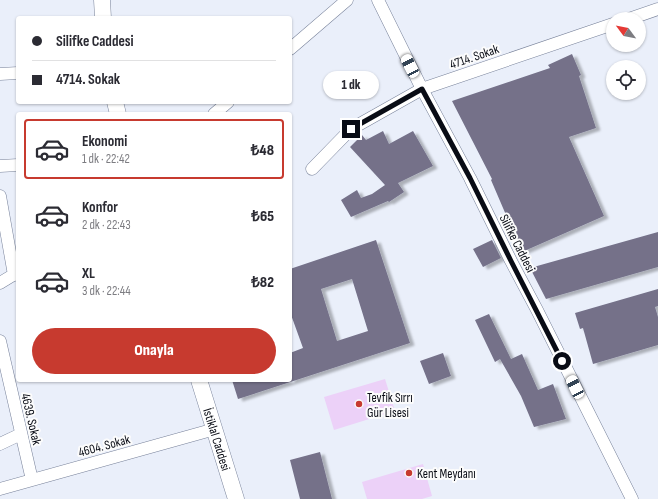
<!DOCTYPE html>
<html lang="tr">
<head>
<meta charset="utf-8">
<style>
	body { margin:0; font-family:"Sofia Sans Condensed",sans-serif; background:#f2f2f3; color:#2b2b33; height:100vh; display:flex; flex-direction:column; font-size:15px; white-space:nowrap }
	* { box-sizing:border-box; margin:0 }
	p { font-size:13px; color:#7c7c81 }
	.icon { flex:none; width:22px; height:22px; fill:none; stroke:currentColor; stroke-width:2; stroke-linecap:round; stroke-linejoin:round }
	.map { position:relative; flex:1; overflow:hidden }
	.drawer { position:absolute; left:16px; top:112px; width:276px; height:270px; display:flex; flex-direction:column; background:#fff; border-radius:4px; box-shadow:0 1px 3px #0004 }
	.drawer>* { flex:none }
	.banner { position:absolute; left:16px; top:16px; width:276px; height:88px; border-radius:4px; box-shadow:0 1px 3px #0004; display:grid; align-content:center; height:88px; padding:0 16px; background:#fff }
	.needle { width:26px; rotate:302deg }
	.fabs { position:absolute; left:606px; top:12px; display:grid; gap:8px }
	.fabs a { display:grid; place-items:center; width:40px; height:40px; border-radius:50%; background:#fff; box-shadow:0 1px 3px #0004; font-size:20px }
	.end { position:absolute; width:18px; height:18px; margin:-9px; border:5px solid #090c15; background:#fff; box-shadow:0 0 0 2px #fff }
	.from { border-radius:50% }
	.bubble { position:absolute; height:28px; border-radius:14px; background:#fff; box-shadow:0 1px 3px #0004; font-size:13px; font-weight:800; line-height:28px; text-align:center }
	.car { position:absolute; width:12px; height:24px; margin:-12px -6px; border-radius:5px; box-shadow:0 0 3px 1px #0007; background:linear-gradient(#fff 24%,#345 0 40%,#fff 0 76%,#345 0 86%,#fff 0) }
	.banner b { display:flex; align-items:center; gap:14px; height:38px; font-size:15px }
	.banner b+b { border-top:1px solid #e1e1e2 }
	.banner i { width:10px; height:10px; background:#2b2b33 }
	ul { padding:7px 0 0; list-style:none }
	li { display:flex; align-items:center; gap:12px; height:60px; margin:0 8px 6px; padding:0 8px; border:2px solid transparent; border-radius:4px }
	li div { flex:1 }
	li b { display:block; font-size:15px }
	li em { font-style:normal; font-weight:800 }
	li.current { border-color:#c73a2f }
	li>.icon { width:36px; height:36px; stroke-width:1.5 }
	.primary-button { display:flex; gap:8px; margin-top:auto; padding:8px 16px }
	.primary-button a { flex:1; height:46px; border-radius:24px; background:#c73a2f; color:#fff; font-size:16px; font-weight:800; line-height:46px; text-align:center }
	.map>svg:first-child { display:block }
	.green { fill:#ecd1f8 }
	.building { fill:#747189; fill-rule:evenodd; filter:url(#shadow) }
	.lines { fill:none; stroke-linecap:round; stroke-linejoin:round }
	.street-casing { stroke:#78829a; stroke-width:13 }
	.secondary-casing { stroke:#78829a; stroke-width:17 }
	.street { stroke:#fff; stroke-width:12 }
	.secondary { stroke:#fff; stroke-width:16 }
	.route { stroke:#090c15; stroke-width:5 }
	.poi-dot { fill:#c73a2f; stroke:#fcfcfc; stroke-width:1.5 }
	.labels { text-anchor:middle; stroke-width:4; stroke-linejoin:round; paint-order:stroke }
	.street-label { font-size:13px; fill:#090c15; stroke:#fcfcfc }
	.poi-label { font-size:13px; fill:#090c15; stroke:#fcfcfc; text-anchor:start }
</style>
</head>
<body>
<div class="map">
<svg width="658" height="499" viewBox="0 0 658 499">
	<defs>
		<filter id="shadow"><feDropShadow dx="4.5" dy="2.5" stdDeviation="1" flood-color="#0004"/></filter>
	</defs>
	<rect width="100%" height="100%" fill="#eaeffa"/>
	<path class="green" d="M 385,379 L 395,411 L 334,430 L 324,397 Z
		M 423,464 L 432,496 L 422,499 L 367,499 L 362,482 Z"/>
	<path class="building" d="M 572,54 L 581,75 L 579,76 L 596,128 L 569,137 L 604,216 L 522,252 L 491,180 L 492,179 L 452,101 L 550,68 L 548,65 Z
		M 383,131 L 389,144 L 413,131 L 433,166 L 398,183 L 404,192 L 389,202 L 388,201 L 351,217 L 341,200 L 357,190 L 361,198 L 372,194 L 385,185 L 350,147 L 362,135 L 366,140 Z
		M 658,232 L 658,267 L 546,299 L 530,268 Z
		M 376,240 L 410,343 L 238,399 L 232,380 L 290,380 L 290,353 L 303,348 L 290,312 L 290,269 ZM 352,279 L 368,331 L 337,341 L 321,289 Z
		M 492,240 L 501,258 L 483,267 L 473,249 Z
		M 658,289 L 658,306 L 655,307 L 658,317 L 658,345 L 593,364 L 583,328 L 580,329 L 575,313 Z
		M 489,314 L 511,359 L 522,354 L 538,390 L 553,384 L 566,419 L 534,427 L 521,396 L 500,359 L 495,362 L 475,320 Z
		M 443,353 L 451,376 L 429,384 L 420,361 Z
		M 320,452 L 332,499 L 300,499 L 290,460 Z"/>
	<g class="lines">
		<g class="street-casing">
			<path id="street" d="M 378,0 L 422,89 L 470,178 L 511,261 L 537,310 L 632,499
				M 629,19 L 658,9
				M 290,49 L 347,0
				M 0,74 L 18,73
				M 214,114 L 228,102
				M 0,166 L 18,165
				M 312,169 L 351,129 L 422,89 L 613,24
				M 0,196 L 14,275
				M 0,283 L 18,272
				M 0,341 L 32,480
				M 0,444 L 21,434
				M 0,489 L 215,429"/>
		</g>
		<g class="secondary-casing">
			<g id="secondary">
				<path d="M 102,0 L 103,18"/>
				<path d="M 115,102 L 118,114"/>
				<path id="s1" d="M 199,380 L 236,499"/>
			</g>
		</g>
		<use href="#street" class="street"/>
		<use href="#secondary" class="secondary"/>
	</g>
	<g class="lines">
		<path class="route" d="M 351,129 L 422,89 L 470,178 L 511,261 L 562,361"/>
	</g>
	<g class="poi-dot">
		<circle cx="359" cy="404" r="4"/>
		<circle cx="409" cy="473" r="4"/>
	</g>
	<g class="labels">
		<g class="street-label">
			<text transform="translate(474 56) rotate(-19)" y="5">4714. Sokak</text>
			<text transform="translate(518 243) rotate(63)" y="5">Silifke Caddesi</text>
			<text transform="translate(32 419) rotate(77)" y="5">4639. Sokak</text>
			<text dy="5" stroke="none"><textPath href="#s1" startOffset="62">İstiklal Caddesi</textPath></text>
			<text transform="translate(104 445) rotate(-15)" y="5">4604. Sokak</text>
		</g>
		<g class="poi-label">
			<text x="367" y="402">Tevfik Sırrı<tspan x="367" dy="15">Gür Lisesi</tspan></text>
			<text x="417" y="478">Kent Meydanı</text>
		</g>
	</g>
</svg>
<div class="fabs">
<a><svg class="needle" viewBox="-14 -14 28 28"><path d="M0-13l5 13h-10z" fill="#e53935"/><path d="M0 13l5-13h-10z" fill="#7c7c81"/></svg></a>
<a><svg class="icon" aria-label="locate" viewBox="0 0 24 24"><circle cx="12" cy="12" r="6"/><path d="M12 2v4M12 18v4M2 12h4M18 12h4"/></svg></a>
</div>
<i class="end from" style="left:562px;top:361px"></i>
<i class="end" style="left:351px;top:129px"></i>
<div class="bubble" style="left:323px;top:71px;width:56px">1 dk</div>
<i class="car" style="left:410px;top:66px;rotate:333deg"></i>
<i class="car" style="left:575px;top:387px;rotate:334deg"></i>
<div class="banner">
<b><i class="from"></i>Silifke Caddesi</b>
<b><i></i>4714. Sokak</b>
</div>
<section class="drawer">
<ul>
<li class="current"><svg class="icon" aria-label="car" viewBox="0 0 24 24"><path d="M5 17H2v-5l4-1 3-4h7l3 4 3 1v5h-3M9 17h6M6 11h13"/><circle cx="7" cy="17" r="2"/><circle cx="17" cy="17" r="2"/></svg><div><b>Ekonomi</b><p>1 dk · 22:42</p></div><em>₺48</em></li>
<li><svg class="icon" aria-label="car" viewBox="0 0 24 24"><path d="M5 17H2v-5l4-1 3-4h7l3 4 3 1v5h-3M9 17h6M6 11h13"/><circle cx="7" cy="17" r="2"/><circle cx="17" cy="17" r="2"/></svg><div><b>Konfor</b><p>2 dk · 22:43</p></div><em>₺65</em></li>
<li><svg class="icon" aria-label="car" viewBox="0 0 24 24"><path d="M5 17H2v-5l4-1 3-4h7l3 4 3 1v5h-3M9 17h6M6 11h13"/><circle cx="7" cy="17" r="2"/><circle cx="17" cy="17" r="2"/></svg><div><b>XL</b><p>3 dk · 22:44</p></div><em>₺82</em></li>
</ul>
<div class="primary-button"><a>Onayla</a></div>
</section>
</div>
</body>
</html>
